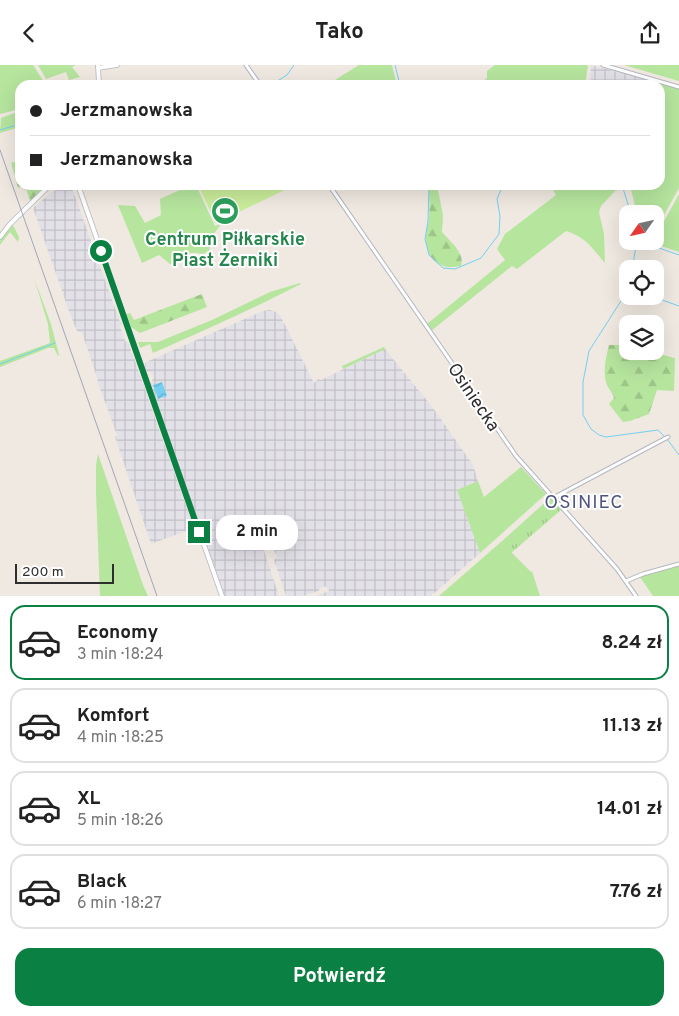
<!DOCTYPE html>
<html lang="pl">
<head>
<meta charset="utf-8">
<style>
	body { margin:0; font-family:Overpass,sans-serif; background:#f2f2f2; color:#222; height:100vh; display:flex; flex-direction:column; font-size:19px; white-space:nowrap }
	* { box-sizing:border-box; margin:0 }
	p { font-size:16px; color:#767676 }
	.icon { flex:none; width:28px; height:28px; fill:none; stroke:currentColor; stroke-width:2; stroke-linecap:round; stroke-linejoin:round }
	.map { position:relative; height:531px; overflow:hidden }
	.sheet { display:flex; flex-direction:column; background:#fff; flex:1 }
	.sheet>* { flex:none }
	.guide { position:absolute; left:15px; top:15px; width:650px; height:110px; border-radius:15px; box-shadow:0 5px 20px #0002; display:grid; align-content:center; height:110px; padding:0 15px; background:#fff }
	.needle { width:32px; rotate:236deg }
	.controls { position:absolute; left:619px; top:140px; display:grid; gap:10px }
	.controls a { display:grid; place-items:center; width:45px; height:45px; border-radius:10px; background:#fff; box-shadow:0 5px 20px #0002; font-size:25px }
	.scale { position:absolute; left:15px; bottom:12px; width:99px; box-sizing:border-box; padding-left:5px; border:2px solid #2e2e2e; border-top:0; font-size:14px; line-height:18px; white-space:nowrap; color:#2e2e2e; -webkit-text-stroke:4px #fff; paint-order:stroke }
	.end { position:absolute; width:22px; height:22px; margin:-11px; border:6px solid #0b8043; background:#fff; box-shadow:0 0 0 2px #fff }
	.from { border-radius:50% }
	.bubble { position:absolute; height:35px; border-radius:15px; background:#fff; box-shadow:0 5px 20px #0002; font-size:16px; font-weight:700; line-height:35px; text-align:center }
	.guide b { display:flex; align-items:center; gap:18px; height:48px; font-size:19px }
	.guide b+b { border-top:1px solid #e0e0e0 }
	.guide i { width:12px; height:12px; background:#222 }
	ul { padding:9px 0 0; list-style:none }
	li { display:flex; align-items:center; gap:15px; height:75px; margin:0 10px 8px; padding:0 5px; border:2px solid #e0e0e0; border-radius:15px }
	li div { flex:1 }
	li b { display:block; font-size:19px }
	li em { font-style:normal; font-weight:700 }
	li.active { border-color:#0b8043 }
	li>.icon { width:45px; height:45px; stroke-width:1.5 }
	.primary-button { display:flex; gap:10px; margin-top:auto; padding:10px 15px }
	.primary-button a { flex:1; height:58px; border-radius:15px; background:#0b8043; color:#fff; font-size:20px; font-weight:700; line-height:58px; text-align:center }
	header { display:flex; justify-content:space-between; align-items:center; height:65px; padding:0 15px; background:#fff; font-size:22px; font-weight:700 }
	.map>svg:first-child { display:block }
	.industrial { fill:url(#industrial-grid) }
	.grass { fill:#b6e59e }
	.forest { fill:url(#forest-firs) }
	.park { fill:url(#park-tufts) }
	.pitch { fill:#c9ec9a }
	.water { fill:url(#water-waves) }
	.lines { fill:none; stroke-linecap:round; stroke-linejoin:round }
	.stream { stroke:#75cff0; stroke-width:1 }
	.street-casing { stroke:#b4b7c1; stroke-width:5 }
	.secondary-casing { stroke:#b4b7c1; stroke-width:5.5 }
	.street { stroke:#fff; stroke-width:3 }
	.secondary { stroke:#fff; stroke-width:4 }
	.rail { stroke:#a3a6b8; stroke-width:1 }
	.route { stroke:#0b8043; stroke-width:6 }
	.labels { text-anchor:middle; stroke-width:4; stroke-linejoin:round; paint-order:stroke }
	.leisure-label { font-size:18px; font-weight:bold; fill:#27864d; stroke:#fff }
	.street-label { font-size:18px; fill:#2e2e2e; stroke:#fff }
	.neighbourhood-label { font-size:19px; letter-spacing:1px; fill:#4d5680; stroke:#fff }
</style>
</head>
<body>
<header><svg class="icon" aria-label="back" viewBox="0 0 24 24"><path d="M15 5l-7 7 7 7"/></svg>Tako<svg class="icon" aria-label="share" viewBox="0 0 24 24"><path d="M12 15V3M7 8l5-5 5 5M5 13v7h14v-7"/></svg></header>
<div class="map">
<svg width="679" height="531" viewBox="0 0 679 531">
	<defs>
		<pattern id="industrial-grid" width="8" height="8" patternUnits="userSpaceOnUse" patternTransform="scale(1.25)"><rect width="8" height="8" fill="#e3e1e8"/><path d="M0 4h8M4 0v8" fill="none" stroke="#c3c1c7"/></pattern>
		<pattern id="forest-firs" width="22" height="20" patternUnits="userSpaceOnUse" patternTransform="scale(1.25)"><rect width="22" height="20" fill="#b6e59e"/><path d="M5 1l3.5 6h-7zM16 11l3.5 6h-7z" fill="#9dc588"/></pattern>
		<pattern id="park-tufts" width="24" height="20" patternUnits="userSpaceOnUse" patternTransform="scale(1.25)"><rect width="24" height="20" fill="#b6e59e"/><path d="M3 7l-1-3M5 7V3M7 7l1-3M15 17l-1-3M17 17v-4M19 17l1-3" fill="none" stroke="#9dc588"/></pattern>
		<pattern id="water-waves" width="16" height="10" patternUnits="userSpaceOnUse" patternTransform="scale(1.25)"><rect width="16" height="10" fill="#75cff0"/><path d="M0 5q4-4 8 0t8 0" fill="none" stroke="#66b2ce"/></pattern>
	</defs>
	<rect width="100%" height="100%" fill="#efe9e1"/>
	<path class="industrial" d="M 591,0 L 647,15 L 644,20 L 590,20 Z
		M 66,120 L 71,120 L 120,257 L 122,257 L 120,262 L 125,276 L 130,279 L 131,288 L 133,290 L 194,463 L 151,479 L 115,372 L 117,370 L 98,318 L 97,312 L 82,268 L 77,266 L 70,249 L 33,143 L 52,127 Z
		M 270,245 L 276,247 L 281,252 L 314,318 L 318,314 L 321,315 L 385,284 L 433,343 L 473,400 L 478,416 L 457,425 L 480,488 L 431,531 L 316,531 L 329,526 L 328,523 L 323,521 L 318,526 L 304,531 L 286,531 L 274,495 L 277,492 L 267,470 L 260,473 L 279,531 L 225,531 L 150,318 L 154,313 L 152,308 L 146,306 L 145,300 L 146,297 L 263,246 Z"/>
	<path class="grass" d="M 0,0 L 33,0 L 46,20 L 20,20 L 20,44 L 0,49 Z
		M 38,0 L 76,0 L 72,2 L 80,12 L 69,15 L 66,7 L 46,14 Z
		M 359,0 L 392,0 L 397,20 L 327,20 Z
		M 495,0 L 588,0 L 585,20 L 479,20 L 487,13 L 487,6 Z
		M 624,0 L 679,0 L 679,16 Z
		M 647,15 L 679,24 L 679,123 L 655,166 L 655,149 L 637,149 L 630,120 L 660,120 L 660,20 L 644,20 Z
		M 20,46 L 20,62 L 0,68 L 1,53 Z
		M 191,120 L 196,120 L 215,161 L 221,159 L 213,170 L 209,186 L 203,189 C 188,186 187,188 177,199 L 170,199 L 159,190 L 142,198 L 118,140 L 135,141 L 145,158 L 161,150 L 160,134 Z
		M 550,120 L 621,120 L 622,124 L 615,126 L 601,141 L 599,147 L 604,169 L 605,198 C 591,182 587,173 566,166 L 517,204 L 512,201 L 431,266 L 427,259 L 505,195 L 497,184 L 505,169 L 556,130 Z
		M 679,129 L 679,187 L 652,178 L 655,176 L 655,173 Z
		M 13,160 L 19,172 L 18,177 L 10,167 L 0,180 L 0,176 Z
		M 34,213 L 51,259 L 59,290 L 58,291 L 54,283 L 48,283 L 0,302 L 0,296 L 50,278 L 48,259 Z
		M 300,218 L 301,219 C 252,244 203,266 153,288 L 150,279 L 140,283 L 138,277 L 158,277 L 212,255 L 270,227 Z
		M 384,282 L 385,284 L 343,304 L 342,301 Z
		M 98,389 L 143,520 L 148,531 L 100,531 L 96,427 L 96,400 Z
		M 521,402 L 546,429 L 480,488 L 457,425 L 478,416 L 484,432 Z
		M 501,477 L 531,507 L 532,506 L 540,531 L 439,531 Z
		M 679,500 L 679,531 L 653,531 L 640,512 Z"/>
	<path class="forest" d="M 20,95 L 20,120 L 46,120 L 30,136 L 25,120 L 18,123 L 11,98 Z
		M 429,120 L 437,120 L 443,150 L 442,167 C 450,177 465,187 461,201 C 440,206 425,194 426,171 C 426,165 429,158 429,152 C 430,141 429,131 429,120 Z
		M 202,229 L 207,242 L 140,268 L 131,262 L 126,249 L 130,248 L 134,255 Z
		M 609,280 L 627,280 L 628,286 L 655,286 L 655,283 L 663,290 L 675,293 L 674,326 L 657,325 L 649,349 L 630,356 L 623,357 L 609,339 L 614,333 C 613,327 609,325 607,320 C 602,307 606,293 609,280 Z"/>
	<path class="park" d="M 550,433 L 561,445 L 511,488 L 501,477 Z"/>
	<path class="pitch" d="M 198,120 L 295,120 L 216,158 Z"/>
	<path class="water" d="M 162,317 L 167,331 L 158,334 L 153,320 Z"/>
	<g class="lines">
		<path class="stream" d="M 395,0 L 400,20
			M 271,20 L 287,10 L 294,0
			M 0,65 L 20,59
			M 429,120 L 428,156 L 425,174 L 429,190 L 443,203 L 455,204 L 481,193 L 499,169 L 500,151 L 497,134 L 503,120
			M 622,120 L 631,149
			M 639,176 L 679,190
			M 632,204 L 637,176
			M 628,225 L 589,286 L 583,317 L 583,350 L 591,364 L 599,370 L 606,372 L 658,365 L 665,372
			M 651,231 L 679,241
			M 0,299 L 55,278
			M 667,374 L 679,390"/>
		<g class="street-casing">
			<path id="street" d="M 246,0 L 260,20
				M 603,0 L 679,22
				M 46,18 L 47,20
				M 329,120 L 516,391 L 617,504 L 636,531
				M 553,433 L 668,372
				M 626,516 L 643,509 L 679,499"/>
		</g>
		<g class="secondary-casing">
			<path id="secondary" d="M 98,0 L 99,20
				M 98,3 L 117,0
				M 78,120 L 222,531
				M 0,172 L 10,159 L 50,120"/>
		</g>
		<use href="#street" class="street"/>
		<use href="#secondary" class="secondary"/>
		<path class="rail" d="M 0,85 L 157,531"/>
	</g>
	<g class="lines">
		<path class="route" d="M 101,186 L 199,467"/>
	</g>
	<defs>
		<g id="stadium-disc" transform="scale(1.4375)"><circle r="9.5" fill="#2e9e5b" stroke="#fff"/><path d="M0-5a6.5 5 0 1 0 0 10a6.5 5 0 1 0 0-10ZM-3.5-1.8h7v3.6h-7Z" fill="#fff"/></g>
	</defs>
	<g fill-rule="evenodd">
		<use href="#stadium-disc" x="225" y="146"/>
	</g>
	<g class="labels">
		<g class="leisure-label">
			<text x="225" y="180">Centrum Piłkarskie<tspan x="225" dy="21">Piast Żerniki</tspan></text>
		</g>
		<g class="street-label">
			<text transform="translate(474 332) rotate(56)" y="6">Osiniecka</text>
		</g>
		<g class="neighbourhood-label">
			<text x="584" y="443">OSINIEC</text>
		</g>
	</g>
</svg>
<div class="controls">
<a><svg class="needle" viewBox="-14 -14 28 28"><path d="M0-13l5 13h-10z" fill="#e53935"/><path d="M0 13l5-13h-10z" fill="#767676"/></svg></a>
<a><svg class="icon" aria-label="locate" viewBox="0 0 24 24"><circle cx="12" cy="12" r="6"/><path d="M12 2v4M12 18v4M2 12h4M18 12h4"/></svg></a>
<a><svg class="icon" aria-label="layers" viewBox="0 0 24 24"><path d="M12 4l9 5-9 5-9-5zM3 14l9 5 9-5"/></svg></a>
</div>
<div class="scale">200 m</div>
<i class="end from" style="left:101px;top:186px"></i>
<i class="end" style="left:199px;top:467px"></i>
<div class="bubble" style="left:216px;top:450px;width:82px">2 min</div>
<div class="guide">
<b><i class="from"></i>Jerzmanowska</b>
<b><i></i>Jerzmanowska</b>
</div>
</div>
<section class="sheet">
<ul>
<li class="active"><svg class="icon" aria-label="car" viewBox="0 0 24 24"><path d="M5 17H2v-5l4-1 3-4h7l3 4 3 1v5h-3M9 17h6M6 11h13"/><circle cx="7" cy="17" r="2"/><circle cx="17" cy="17" r="2"/></svg><div><b>Economy</b><p>3 min · 18:24</p></div><em>8.24 zł</em></li>
<li><svg class="icon" aria-label="car" viewBox="0 0 24 24"><path d="M5 17H2v-5l4-1 3-4h7l3 4 3 1v5h-3M9 17h6M6 11h13"/><circle cx="7" cy="17" r="2"/><circle cx="17" cy="17" r="2"/></svg><div><b>Komfort</b><p>4 min · 18:25</p></div><em>11.13 zł</em></li>
<li><svg class="icon" aria-label="car" viewBox="0 0 24 24"><path d="M5 17H2v-5l4-1 3-4h7l3 4 3 1v5h-3M9 17h6M6 11h13"/><circle cx="7" cy="17" r="2"/><circle cx="17" cy="17" r="2"/></svg><div><b>XL</b><p>5 min · 18:26</p></div><em>14.01 zł</em></li>
<li><svg class="icon" aria-label="car" viewBox="0 0 24 24"><path d="M5 17H2v-5l4-1 3-4h7l3 4 3 1v5h-3M9 17h6M6 11h13"/><circle cx="7" cy="17" r="2"/><circle cx="17" cy="17" r="2"/></svg><div><b>Black</b><p>6 min · 18:27</p></div><em>7.76 zł</em></li>
</ul>
<div class="primary-button"><a>Potwierdź</a></div>
</section>
</body>
</html>
